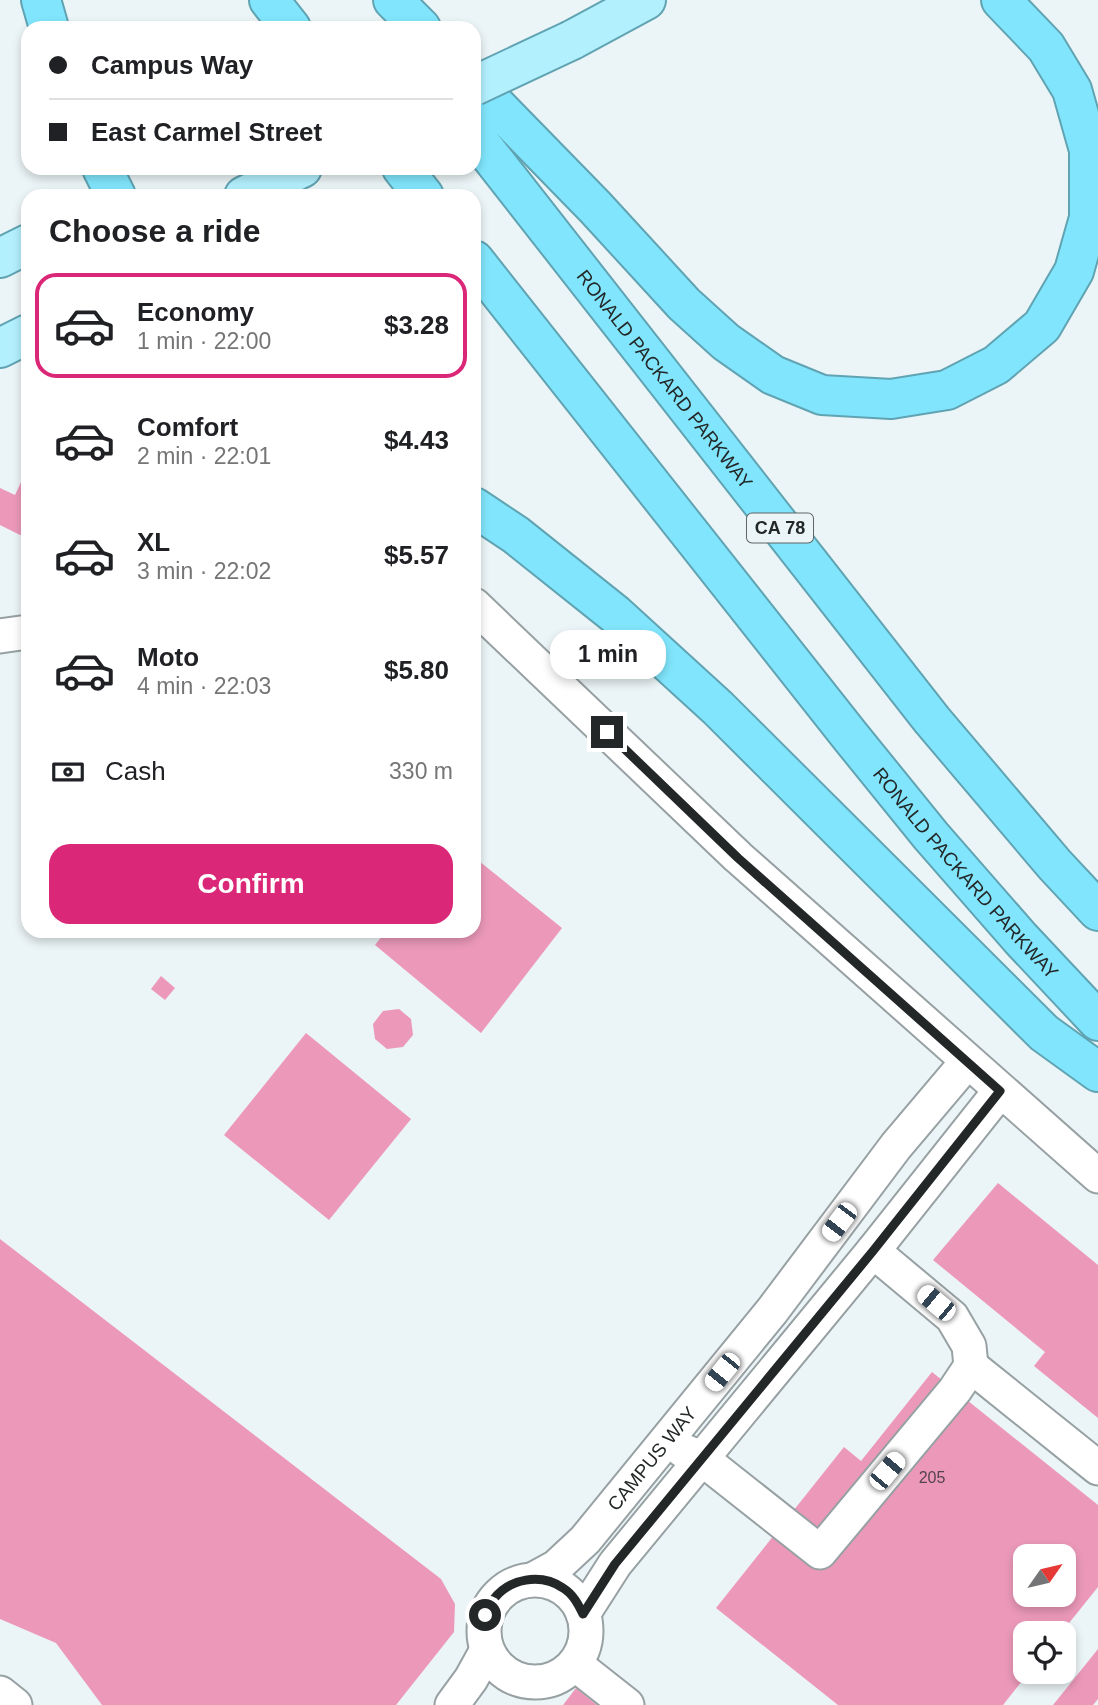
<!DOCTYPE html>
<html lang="en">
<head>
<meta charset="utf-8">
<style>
	body { margin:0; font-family:Helvetica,sans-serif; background:#f6f6f6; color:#202124; height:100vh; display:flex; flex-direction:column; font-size:26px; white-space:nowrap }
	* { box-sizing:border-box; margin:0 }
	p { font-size:23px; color:#757577 }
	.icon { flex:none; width:38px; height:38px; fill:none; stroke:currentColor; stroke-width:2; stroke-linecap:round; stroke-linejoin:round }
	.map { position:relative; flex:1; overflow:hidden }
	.details { position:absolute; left:21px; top:189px; width:460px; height:749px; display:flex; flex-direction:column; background:#fff; border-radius:21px; box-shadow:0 4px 10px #0003 }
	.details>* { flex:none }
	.top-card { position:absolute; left:21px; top:21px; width:460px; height:154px; border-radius:21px; box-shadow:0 4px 10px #0003; display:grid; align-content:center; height:154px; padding:0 28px; background:#fff }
	.needle { width:46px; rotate:56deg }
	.buttons { position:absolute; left:1013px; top:1544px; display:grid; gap:14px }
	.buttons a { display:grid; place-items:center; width:63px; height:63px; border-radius:14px; background:#fff; box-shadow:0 4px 10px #0003; font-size:35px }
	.end { position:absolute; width:32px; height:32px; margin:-16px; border:9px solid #232727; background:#fff; box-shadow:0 0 0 4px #fff }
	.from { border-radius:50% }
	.bubble { position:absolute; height:49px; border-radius:21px; background:#fff; box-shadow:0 4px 10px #0003; font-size:23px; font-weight:800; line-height:49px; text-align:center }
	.car { position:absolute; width:21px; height:42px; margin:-21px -10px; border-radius:9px; box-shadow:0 0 5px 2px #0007; background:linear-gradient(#fff 24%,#345 0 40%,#fff 0 76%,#345 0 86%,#fff 0) }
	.top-card b { display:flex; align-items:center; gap:24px; height:66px; font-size:26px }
	.top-card b+b { border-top:2px solid #e0e0e0 }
	.top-card i { width:18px; height:18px; background:#202124 }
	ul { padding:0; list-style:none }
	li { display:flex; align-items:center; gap:21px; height:105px; margin:0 14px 10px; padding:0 14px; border:4px solid transparent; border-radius:21px }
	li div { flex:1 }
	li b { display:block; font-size:26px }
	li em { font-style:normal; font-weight:800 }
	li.current { border-color:#db2777 }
	li>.icon { width:63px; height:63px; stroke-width:1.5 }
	h2 { padding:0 28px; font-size:32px; line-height:84px }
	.pay { display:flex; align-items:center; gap:18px; height:77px; padding:0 28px; font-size:26px }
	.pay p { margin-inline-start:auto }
	.button { display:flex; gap:14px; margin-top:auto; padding:14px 28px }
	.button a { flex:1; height:80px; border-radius:21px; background:#db2777; color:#fff; font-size:28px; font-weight:800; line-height:80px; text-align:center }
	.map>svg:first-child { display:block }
	.building { fill:#ec99b9; fill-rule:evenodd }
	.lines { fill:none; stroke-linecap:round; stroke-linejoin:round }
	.minor-casing { stroke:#97a0a2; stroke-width:37 }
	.major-casing { stroke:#60a3b2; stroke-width:42 }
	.highway-casing { stroke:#60a3b2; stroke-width:42 }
	.minor { stroke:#fff; stroke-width:33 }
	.major { stroke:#b3f0fe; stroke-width:38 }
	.highway { stroke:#81e6fd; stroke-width:38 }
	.major-bridge-casing { stroke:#60a3b2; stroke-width:42; stroke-linecap:butt }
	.major-bridge { stroke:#b3f0fe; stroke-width:38 }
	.route { stroke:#232727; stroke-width:9 }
	.labels { text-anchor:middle; stroke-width:5; stroke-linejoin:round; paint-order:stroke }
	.number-label { font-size:16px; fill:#55444c }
	.shield { fill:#ebf4f6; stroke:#5f6465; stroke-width:2 }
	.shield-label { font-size:18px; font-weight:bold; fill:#232727 }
	.street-label { font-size:19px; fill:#232727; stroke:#ebf4f6 }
</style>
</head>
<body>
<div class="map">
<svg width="1098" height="1705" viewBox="0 0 1098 1705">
	<rect width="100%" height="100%" fill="#ebf4f6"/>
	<path class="building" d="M 28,467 L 28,524 L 24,533 L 20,535 L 0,525 L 0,488 L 15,495 Z
		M 474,857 L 562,928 L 481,1033 L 375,945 L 386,931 L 474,931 Z
		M 161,976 L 175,988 L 165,1000 L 151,989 Z
		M 399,1009 L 411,1019 L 413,1035 L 403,1047 L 387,1049 L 375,1039 L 373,1024 L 383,1011 Z
		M 306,1033 L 411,1119 L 329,1220 L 224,1135 Z
		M 998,1183 L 1098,1265 L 1098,1418 L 1034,1366 L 1045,1352 L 933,1260 Z
		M 0,1239 L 441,1579 L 455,1604 L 454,1632 L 396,1705 L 102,1705 L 56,1643 L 0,1619 Z
		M 932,1372 L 1098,1505 L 1098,1587 L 1061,1633 L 1026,1633 L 1026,1671 L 1030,1671 L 1003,1705 L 838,1705 L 716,1608 L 844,1447 L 861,1461 ZM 1026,1556 L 1064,1556 L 1064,1594 L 1026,1594 Z
		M 1098,1649 L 1098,1699 L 1093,1705 L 1053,1705 Z
		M 576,1688 L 597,1705 L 563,1705 Z"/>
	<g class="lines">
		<g class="minor-casing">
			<g id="minor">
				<path d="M 474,605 L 738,857 L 1098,1176"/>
				<path d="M 0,636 L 28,632"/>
				<path d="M 971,1366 L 1098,1468"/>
				<path d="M 682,1450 L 701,1458 L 820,1552 L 955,1390 L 971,1366 L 969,1346 L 952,1317 L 873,1251"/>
				<path id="s1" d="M 534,1579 L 556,1567 L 585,1540 L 772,1311 L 896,1146 L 967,1062"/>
				<circle cx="535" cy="1631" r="51"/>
				<path d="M 583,1614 L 615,1564 L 873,1251 L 1000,1091"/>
				<path d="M 575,1664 L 627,1705"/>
				<path d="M 0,1693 L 15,1705"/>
				<path d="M 452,1705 L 471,1679 L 487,1650"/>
			</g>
		</g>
		<g class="major-casing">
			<path id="major" d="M 572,40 L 646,0
				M 244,196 L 302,168
				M 0,258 L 28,244
				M 0,348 L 28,334"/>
		</g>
		<g class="highway-casing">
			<g id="highway">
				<path d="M 41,0 L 49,28"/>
				<path d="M 269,0 L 291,28"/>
				<path d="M 393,0 L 421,28"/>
				<path d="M 474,83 L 595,207 L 684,304 L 726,342 L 773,375 L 822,395 L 891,399 L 947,390 L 996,365 L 1042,326 L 1074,271 L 1089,218 L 1089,150 L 1072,90 L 1046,47 L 1001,0"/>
				<path id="s2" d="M 474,135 L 932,720 L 1055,865 L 1098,911"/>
				<path d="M 102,168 L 116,196"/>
				<path d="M 402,168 L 424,196"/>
				<path id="s3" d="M 474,260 L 850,736 L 931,836 L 1021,939 L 1098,1021"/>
				<path d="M 474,507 L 516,535 L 615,614 L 718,708 L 1044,1033 L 1098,1072"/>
			</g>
		</g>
		<use href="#minor" class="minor"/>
		<use href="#major" class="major"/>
		<use href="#highway" class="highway"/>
		<g class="major-bridge-casing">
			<path id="major-bridge" d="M 474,86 L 572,40"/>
		</g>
		<use href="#major-bridge" class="major-bridge"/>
	</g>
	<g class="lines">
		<path class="route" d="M 485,1615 C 488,1611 489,1605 493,1600 C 509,1578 541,1573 563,1588 C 573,1594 578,1604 583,1614 L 615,1564 L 873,1251 L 1000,1091 L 738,858 L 607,732"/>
	</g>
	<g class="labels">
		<g class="number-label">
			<text x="932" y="1483">205</text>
		</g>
		<rect class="shield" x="747" y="513.5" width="66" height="29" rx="5"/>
		<g class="shield-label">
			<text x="780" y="534">CA 78</text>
		</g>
		<g class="street-label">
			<text dy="7" stroke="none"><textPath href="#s2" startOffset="310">RONALD PACKARD PARKWAY</textPath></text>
			<text dy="7" stroke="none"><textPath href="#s3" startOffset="786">RONALD PACKARD PARKWAY</textPath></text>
			<text dy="7" stroke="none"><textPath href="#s1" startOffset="170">CAMPUS WAY</textPath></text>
		</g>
	</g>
</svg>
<div class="buttons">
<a><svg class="needle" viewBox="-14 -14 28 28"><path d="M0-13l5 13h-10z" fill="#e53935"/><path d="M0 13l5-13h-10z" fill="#757577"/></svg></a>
<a><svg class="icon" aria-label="locate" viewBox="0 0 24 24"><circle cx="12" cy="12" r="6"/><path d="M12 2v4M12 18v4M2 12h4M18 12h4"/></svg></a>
</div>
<i class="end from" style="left:485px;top:1615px"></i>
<i class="end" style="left:607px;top:732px"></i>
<div class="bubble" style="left:550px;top:630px;width:116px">1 min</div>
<i class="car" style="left:839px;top:1222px;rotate:217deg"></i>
<i class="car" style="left:936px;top:1303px;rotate:310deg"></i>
<i class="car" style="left:722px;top:1372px;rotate:219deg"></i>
<i class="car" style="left:887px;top:1471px;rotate:40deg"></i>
<div class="top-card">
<b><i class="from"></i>Campus Way</b>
<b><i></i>East Carmel Street</b>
</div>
<section class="details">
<h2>Choose a ride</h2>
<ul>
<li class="current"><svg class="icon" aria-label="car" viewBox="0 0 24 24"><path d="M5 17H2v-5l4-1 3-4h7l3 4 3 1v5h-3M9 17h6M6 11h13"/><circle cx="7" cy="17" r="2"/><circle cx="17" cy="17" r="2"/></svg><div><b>Economy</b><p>1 min · 22:00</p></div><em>$3.28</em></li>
<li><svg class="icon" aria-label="car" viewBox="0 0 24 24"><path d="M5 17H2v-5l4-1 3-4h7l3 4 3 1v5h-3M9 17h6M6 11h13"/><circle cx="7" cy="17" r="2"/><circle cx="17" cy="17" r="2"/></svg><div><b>Comfort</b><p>2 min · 22:01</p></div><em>$4.43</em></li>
<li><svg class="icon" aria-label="car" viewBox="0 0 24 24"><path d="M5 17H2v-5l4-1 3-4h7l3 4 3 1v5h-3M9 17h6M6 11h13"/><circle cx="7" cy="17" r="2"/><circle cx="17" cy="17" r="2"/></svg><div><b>XL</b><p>3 min · 22:02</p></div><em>$5.57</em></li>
<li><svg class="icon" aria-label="car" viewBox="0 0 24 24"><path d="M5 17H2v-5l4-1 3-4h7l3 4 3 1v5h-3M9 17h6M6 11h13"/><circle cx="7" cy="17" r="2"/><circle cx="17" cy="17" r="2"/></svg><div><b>Moto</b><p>4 min · 22:03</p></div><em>$5.80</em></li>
</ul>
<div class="pay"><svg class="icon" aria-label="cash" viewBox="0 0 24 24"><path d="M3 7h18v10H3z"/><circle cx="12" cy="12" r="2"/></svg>Cash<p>330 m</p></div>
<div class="button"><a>Confirm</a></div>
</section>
</div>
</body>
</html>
